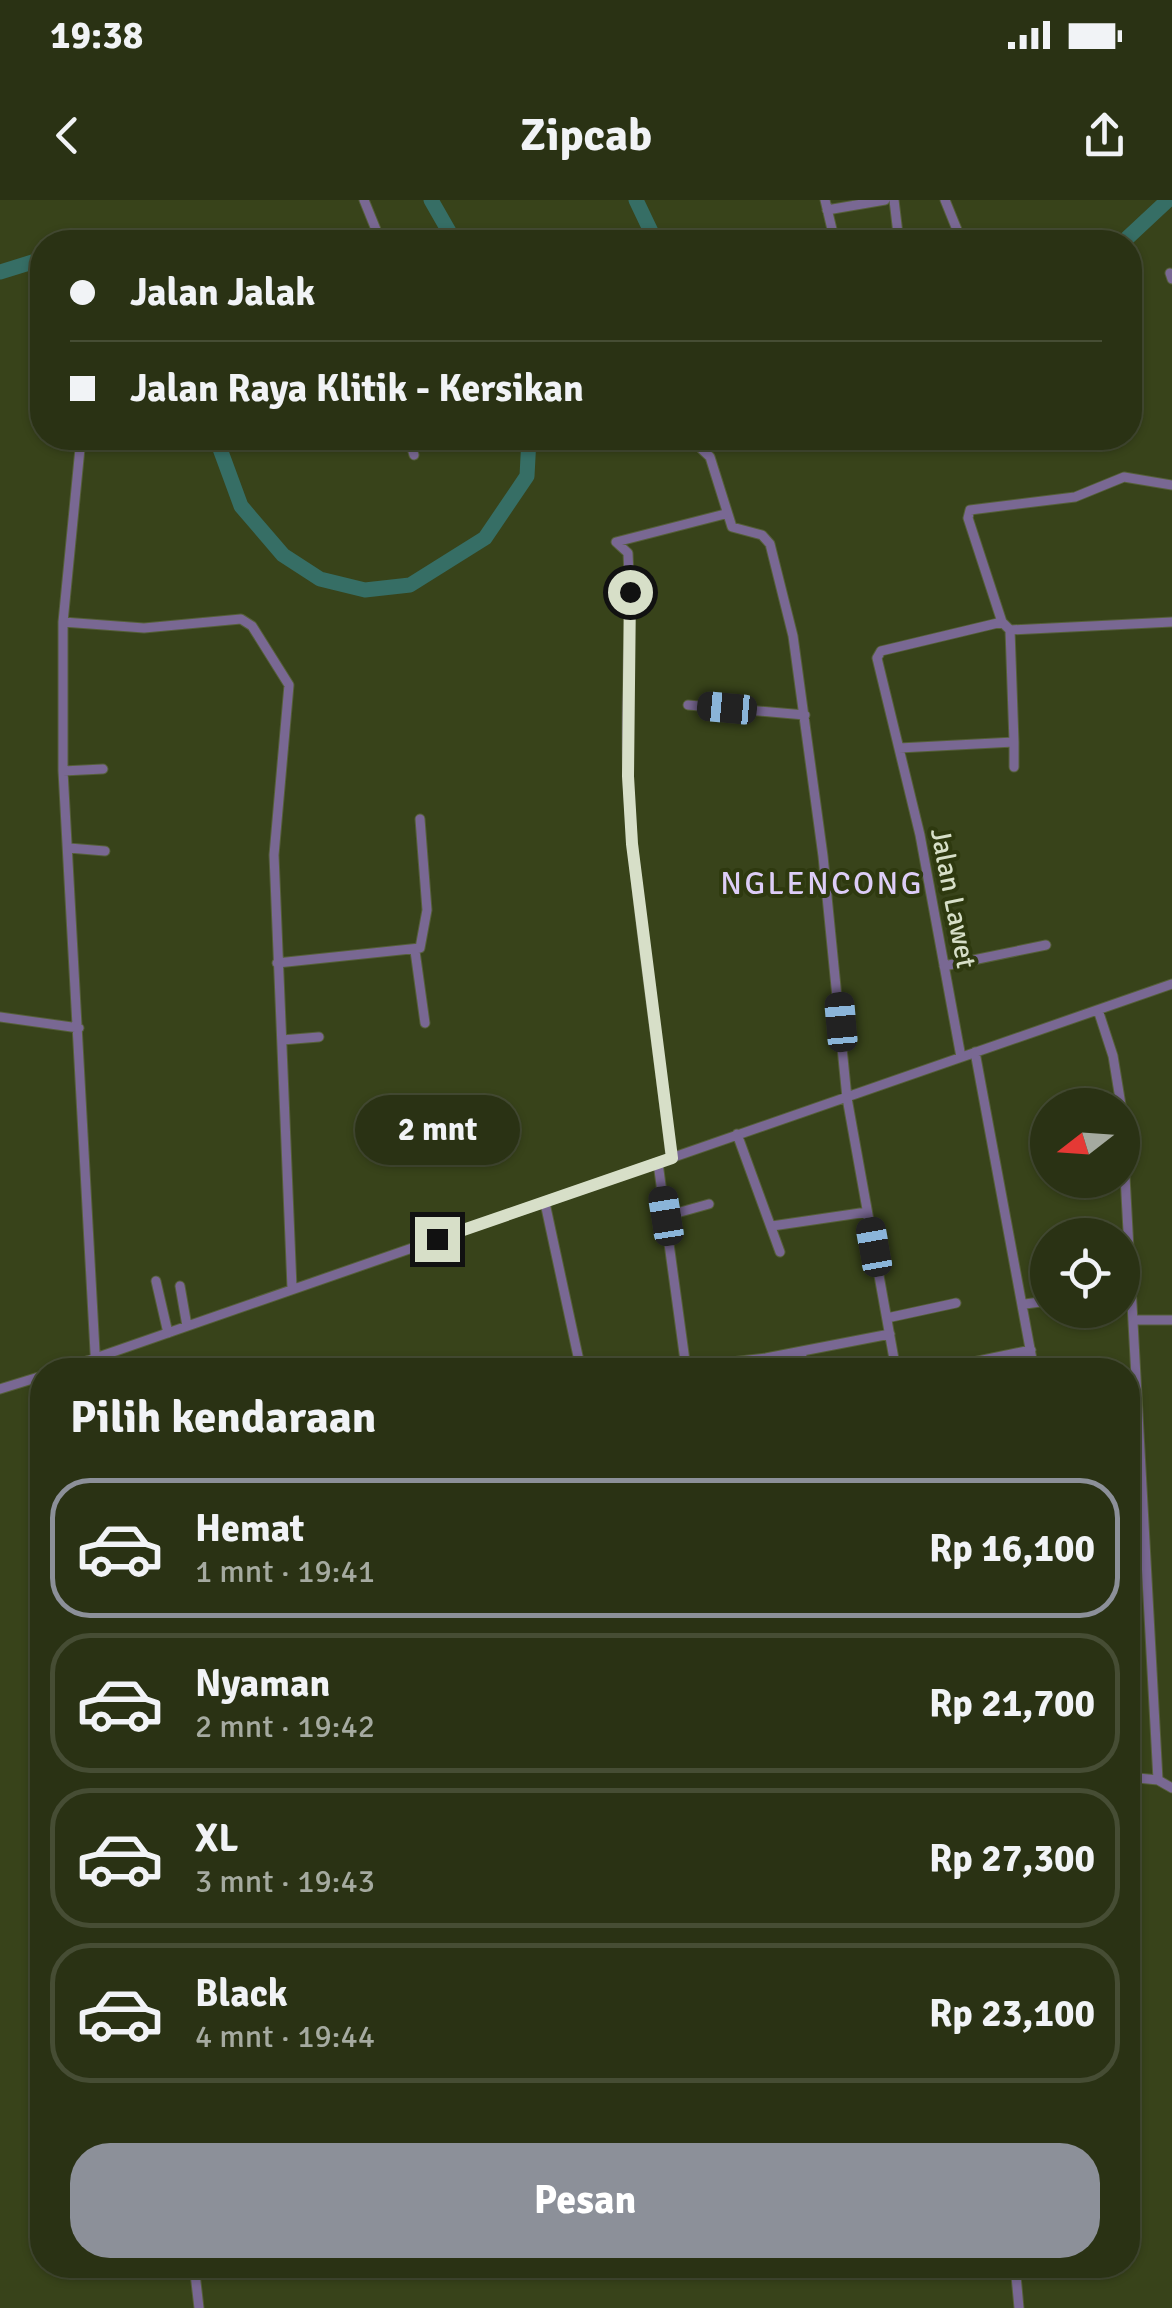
<!DOCTYPE html>
<html lang="id">
<head>
<meta charset="utf-8">
<style>
	body { margin:0; font-family:Signika,sans-serif; background:#323a1d; color:#f1f3f6; height:100vh; display:flex; flex-direction:column; font-size:38px; white-space:nowrap }
	* { box-sizing:border-box; margin:0 }
	p { font-size:32px; color:#a5aaa0 }
	.icon { flex:none; width:55px; height:55px; fill:none; stroke:currentColor; stroke-width:2; stroke-linecap:round; stroke-linejoin:round }
	.map { position:relative; flex:1; overflow:hidden }
	.panel { position:absolute; left:30px; top:1158px; width:1110px; height:920px; display:flex; flex-direction:column; background:#2a3214; border-radius:40px; box-shadow:0 2px 8px #0004,0 0 0 2px #464d34 }
	.panel>* { flex:none }
	.hud { position:absolute; left:30px; top:30px; width:1112px; height:220px; border-radius:40px; box-shadow:0 2px 8px #0004,0 0 0 2px #464d34; display:grid; align-content:center; height:220px; padding:0 40px; background:#2a3214 }
	.needle { width:65px; rotate:253deg }
	.tools { position:absolute; left:1030px; top:888px; display:grid; gap:20px }
	.tools a { display:grid; place-items:center; width:110px; height:110px; border-radius:50%; background:#2a3214; box-shadow:0 2px 8px #0004,0 0 0 2px #464d34; font-size:50px }
	.end { position:absolute; width:45px; height:45px; margin:-22px; border:12px solid #d7dfc8; background:#111; box-shadow:0 0 0 5px #111 }
	.from { border-radius:50% }
	.bubble { position:absolute; height:70px; border-radius:35px; background:#2a3214; box-shadow:0 2px 8px #0004,0 0 0 2px #464d34; font-size:32px; font-weight:700; line-height:70px; text-align:center }
	.car { position:absolute; width:30px; height:60px; margin:-30px -15px; border-radius:12px; box-shadow:0 0 8px 2px #0007; background:linear-gradient(#222 24%,#8ab4d8 0 40%,#222 0 76%,#8ab4d8 0 86%,#222 0) }
	.hud b { display:flex; align-items:center; gap:35px; height:95px; font-size:38px }
	.hud b+b { border-top:2px solid #464d34 }
	.hud i { width:25px; height:25px; background:#f1f3f6 }
	ul { padding:0; list-style:none }
	li { display:flex; align-items:center; gap:30px; height:140px; margin:0 20px 15px; padding:0 20px; border:5px solid #464d34; border-radius:40px }
	li div { flex:1 }
	li b { display:block; font-size:38px }
	li em { font-style:normal; font-weight:700 }
	li.current { border-color:#8c9099 }
	li>.icon { width:90px; height:90px; stroke-width:1.5 }
	h2 { padding:0 40px; font-size:45px; line-height:120px }
	.button { display:flex; gap:20px; margin-top:auto; padding:20px 40px }
	.button a { flex:1; height:115px; border-radius:40px; background:#8c9099; color:#fff; font-size:40px; font-weight:700; line-height:115px; text-align:center }
	.status { display:flex; justify-content:space-between; align-items:center; height:70px; padding:0 50px; background:#2a3214; direction:ltr }
	.status svg { height:28px; fill:currentColor }
	header { display:flex; justify-content:space-between; align-items:center; height:130px; padding:0 40px; background:#2a3214; font-size:45px; font-weight:700 }
	.map>svg:first-child { display:block }
	.lines { fill:none; stroke-linecap:round; stroke-linejoin:round }
	.river { stroke:#366e65; stroke-width:15 }
	.minor-casing { stroke:#555f39; stroke-width:11 }
	.minor { stroke:#796893; stroke-width:9 }
	.route { stroke:#d7dfc8; stroke-width:12 }
	.labels { text-anchor:middle; stroke-width:8; stroke-linejoin:round; paint-order:stroke }
	.street-label { font-size:28px; fill:#d7dfc8; stroke:#2e390f }
	.quarter-label { font-size:32px; letter-spacing:2.5px; fill:#ddcdf7; stroke:#2e390f }
</style>
</head>
<body>
<div class="status"><b>19:38</b><svg viewBox="0 0 49 12"><path d="M0 12V9h3v3zM5 12V6h3v6zM10 12V3h3v9zM15 12V0h3v12zM26 1h20v11H26zM47 4h2v5h-2z"/></svg></div>
<header><svg class="icon" aria-label="back" viewBox="0 0 24 24"><path d="M15 5l-7 7 7 7"/></svg>Zipcab<svg class="icon" aria-label="share" viewBox="0 0 24 24"><path d="M12 15V3M7 8l5-5 5 5M5 13v7h14v-7"/></svg></header>
<div class="map">
<svg width="1172" height="2108" viewBox="0 0 1172 2108">
	<rect width="100%" height="100%" fill="#38431a"/>
	<g class="lines">
		<path class="river" d="M 431,0 L 455,42
			M 636,0 L 656,42
			M 1123,42 L 1168,0
			M 0,72 L 42,59
			M 216,238 L 241,306 L 283,355 L 320,379 L 365,390 L 410,385 L 485,338 L 527,276 L 529,238"/>
		<g class="minor-casing">
			<path id="minor" d="M 364,0 L 381,42
				M 825,0 L 835,42
				M 894,0 L 899,42
				M 945,0 L 962,42
				M 827,10 L 885,0
				M 1170,73 L 1172,79
				M 81,238 L 63,422 L 63,571 L 96,1170
				M 409,238 L 414,255
				M 690,238 L 710,257 L 732,327 L 762,335 L 770,344 L 793,436 L 823,656 L 847,898 L 896,1170
				M 63,422 L 144,428 L 241,419 L 252,426 L 289,485 L 274,655 L 292,1088
				M 1010,430 L 1172,422
				M 688,505 L 805,515
				M 1014,542 L 1014,567
				M 899,548 L 1014,542 L 1010,430 L 1002,422 L 968,318 L 970,310 L 1075,297 L 1124,277 L 1172,285
				M 63,571 L 103,569
				M 69,648 L 105,651
				M 415,751 L 425,823
				M 277,763 L 420,748 L 427,710 L 420,619
				M 944,766 L 1046,745
				M 1098,810 L 1113,856 L 1121,905
				M 0,817 L 79,828
				M 282,840 L 319,837
				M 975,852 L 1034,1170
				M 961,857 L 920,635 L 877,458 L 881,451 L 1002,422
				M 1122,921 L 1158,1580 L 1172,1588
				M 737,934 L 780,1052
				M 671,958 C 657,833 635,707 628,581 C 624,505 632,429 628,353 L 616,342 L 725,314
				M 658,963 L 686,1168
				M 545,1003 L 581,1170
				M 666,1016 L 709,1004
				M 772,1026 L 867,1012
				M 156,1081 L 168,1133
				M 180,1086 L 187,1126
				M 1025,1104 L 1048,1101
				M 887,1118 L 956,1103
				M 1134,1120 L 1172,1120
				M 801,1152 L 805,1170
				M 61,1170 L 1172,784
				M 660,1170 L 766,1158 L 890,1134
				M 935,1170 L 1031,1150
				M 0,1189 L 42,1176
				M 1128,1577 L 1158,1580
				M 194,2065 L 199,2108
				M 1015,2065 L 1019,2108"/>
		</g>
		<use href="#minor" class="minor"/>
	</g>
	<g class="lines">
		<path class="route" d="M 437,1039 L 672,958 L 632,644 L 628,576 L 630,392"/>
	</g>
	<g class="labels">
		<g class="street-label">
			<text transform="translate(954 698) rotate(79)" y="10">Jalan Lawet</text>
		</g>
		<g class="quarter-label">
			<text x="822" y="694">NGLENCONG</text>
		</g>
	</g>
</svg>
<div class="tools">
<a><svg class="needle" viewBox="-14 -14 28 28"><path d="M0-13l5 13h-10z" fill="#e53935"/><path d="M0 13l5-13h-10z" fill="#a5aaa0"/></svg></a>
<a><svg class="icon" aria-label="locate" viewBox="0 0 24 24"><circle cx="12" cy="12" r="6"/><path d="M12 2v4M12 18v4M2 12h4M18 12h4"/></svg></a>
</div>
<i class="end from" style="left:630px;top:392px"></i>
<i class="end" style="left:437px;top:1039px"></i>
<div class="bubble" style="left:355px;top:895px;width:165px">2 mnt</div>
<i class="car" style="left:727px;top:508px;rotate:275deg"></i>
<i class="car" style="left:841px;top:822px;rotate:355deg"></i>
<i class="car" style="left:666px;top:1016px;rotate:351deg"></i>
<i class="car" style="left:874px;top:1047px;rotate:350deg"></i>
<div class="hud">
<b><i class="from"></i>Jalan Jalak</b>
<b><i></i>Jalan Raya Klitik - Kersikan</b>
</div>
<section class="panel">
<h2>Pilih kendaraan</h2>
<ul>
<li class="current"><svg class="icon" aria-label="car" viewBox="0 0 24 24"><path d="M5 17H2v-5l4-1 3-4h7l3 4 3 1v5h-3M9 17h6M6 11h13"/><circle cx="7" cy="17" r="2"/><circle cx="17" cy="17" r="2"/></svg><div><b>Hemat</b><p>1 mnt · 19:41</p></div><em>Rp 16,100</em></li>
<li><svg class="icon" aria-label="car" viewBox="0 0 24 24"><path d="M5 17H2v-5l4-1 3-4h7l3 4 3 1v5h-3M9 17h6M6 11h13"/><circle cx="7" cy="17" r="2"/><circle cx="17" cy="17" r="2"/></svg><div><b>Nyaman</b><p>2 mnt · 19:42</p></div><em>Rp 21,700</em></li>
<li><svg class="icon" aria-label="car" viewBox="0 0 24 24"><path d="M5 17H2v-5l4-1 3-4h7l3 4 3 1v5h-3M9 17h6M6 11h13"/><circle cx="7" cy="17" r="2"/><circle cx="17" cy="17" r="2"/></svg><div><b>XL</b><p>3 mnt · 19:43</p></div><em>Rp 27,300</em></li>
<li><svg class="icon" aria-label="car" viewBox="0 0 24 24"><path d="M5 17H2v-5l4-1 3-4h7l3 4 3 1v5h-3M9 17h6M6 11h13"/><circle cx="7" cy="17" r="2"/><circle cx="17" cy="17" r="2"/></svg><div><b>Black</b><p>4 mnt · 19:44</p></div><em>Rp 23,100</em></li>
</ul>
<div class="button"><a>Pesan</a></div>
</section>
</div>
</body>
</html>
